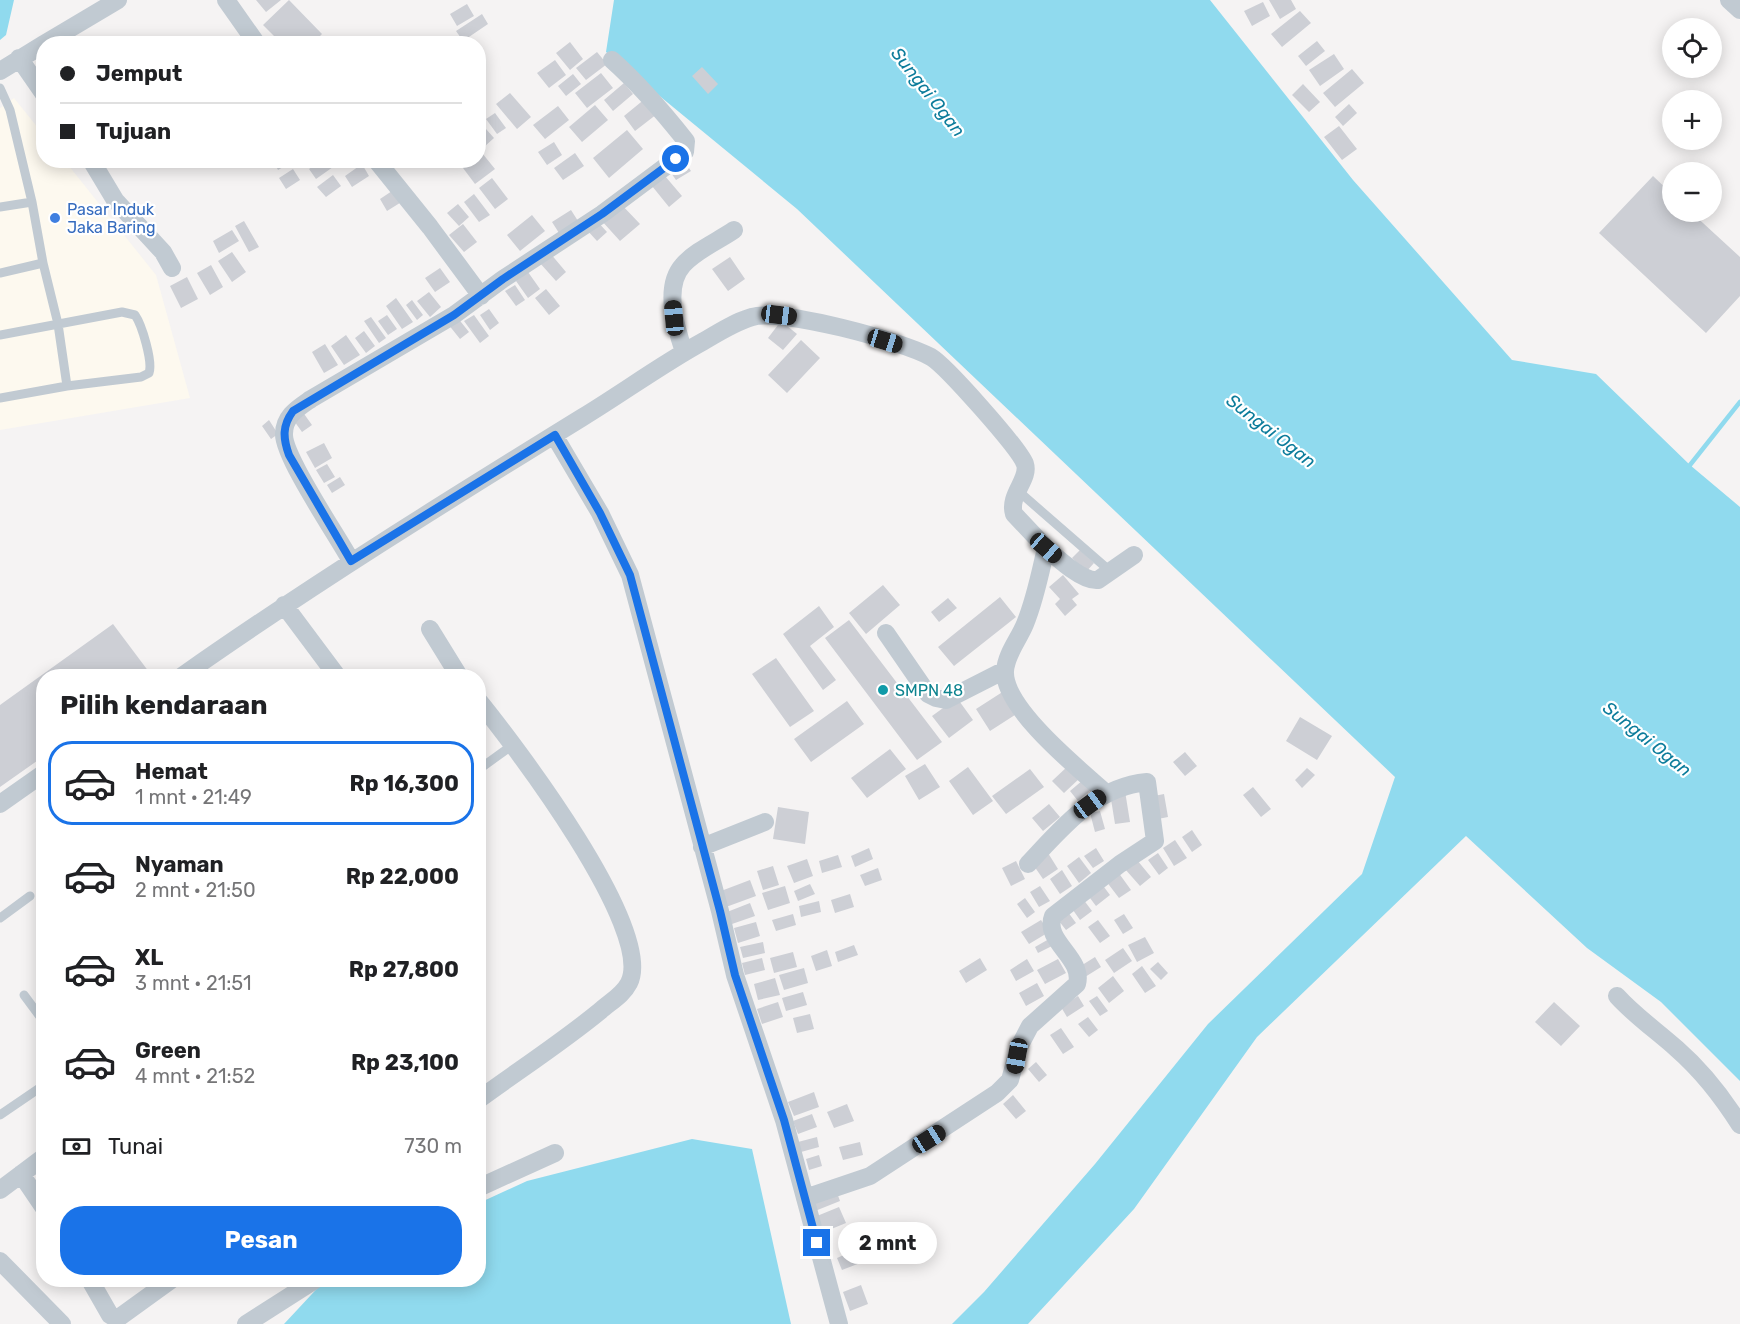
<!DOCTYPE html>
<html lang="id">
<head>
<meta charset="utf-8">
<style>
	body { margin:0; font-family:Rubik,sans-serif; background:#f6f6f6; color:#202124; height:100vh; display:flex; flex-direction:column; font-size:22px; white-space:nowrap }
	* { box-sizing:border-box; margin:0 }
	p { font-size:20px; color:#757577 }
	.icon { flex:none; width:33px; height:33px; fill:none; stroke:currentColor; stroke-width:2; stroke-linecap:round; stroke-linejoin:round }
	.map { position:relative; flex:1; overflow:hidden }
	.drawer { position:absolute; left:36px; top:669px; width:450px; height:618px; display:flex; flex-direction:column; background:#fff; border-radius:24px; box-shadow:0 3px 15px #0003 }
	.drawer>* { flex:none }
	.top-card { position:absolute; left:36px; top:36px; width:450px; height:132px; border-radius:24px; box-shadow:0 3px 15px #0003; display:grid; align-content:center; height:132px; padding:0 24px; background:#fff }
	.controls { position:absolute; left:1662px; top:18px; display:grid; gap:12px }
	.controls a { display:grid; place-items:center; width:60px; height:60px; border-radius:50%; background:#fff; box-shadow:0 3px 15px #0003; font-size:30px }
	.end { position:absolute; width:27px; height:27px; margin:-14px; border:8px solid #1a73e8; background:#fff; box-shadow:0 0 0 3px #fff }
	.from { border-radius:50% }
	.bubble { position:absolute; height:42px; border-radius:21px; background:#fff; box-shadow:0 3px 15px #0003; font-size:20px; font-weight:700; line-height:42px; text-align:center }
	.car { position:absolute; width:18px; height:36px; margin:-18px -9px; border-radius:8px; box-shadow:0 0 4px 2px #0007; background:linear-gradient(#222 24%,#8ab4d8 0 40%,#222 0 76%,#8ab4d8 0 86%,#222 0) }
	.top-card b { display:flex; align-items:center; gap:21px; height:57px; font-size:22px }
	.top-card b+b { border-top:2px solid #e0e0e0 }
	.top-card i { width:15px; height:15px; background:#202124 }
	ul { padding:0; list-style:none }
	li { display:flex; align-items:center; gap:18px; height:84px; margin:0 12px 9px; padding:0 12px; border:3px solid transparent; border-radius:24px }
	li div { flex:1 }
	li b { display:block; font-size:22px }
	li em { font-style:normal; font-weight:700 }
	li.selected { border-color:#1a73e8 }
	li>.icon { width:54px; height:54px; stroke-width:1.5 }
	h2 { padding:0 24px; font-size:27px; line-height:72px }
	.pay { display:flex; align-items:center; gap:15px; height:66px; padding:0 24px; font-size:22px }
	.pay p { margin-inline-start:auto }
	.button { display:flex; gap:12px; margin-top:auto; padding:12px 24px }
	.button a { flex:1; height:69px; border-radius:24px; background:#1a73e8; color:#fff; font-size:24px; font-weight:700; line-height:69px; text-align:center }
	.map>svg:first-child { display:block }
	.commercial { fill:#fdf9ef }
	.water { fill:#90daee }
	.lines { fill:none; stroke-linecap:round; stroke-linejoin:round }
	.stream { stroke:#90daee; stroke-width:4.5 }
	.building { fill:#cdcfd5 }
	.lane { stroke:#c1cad2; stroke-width:9 }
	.street { stroke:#c1cad2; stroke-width:18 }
	.route { stroke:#1a73e8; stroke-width:8 }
	.shop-dot { fill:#3f7fe0; stroke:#fff; stroke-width:2 }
	.culture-dot { fill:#0f9aa8; stroke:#fff; stroke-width:2 }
	.labels { text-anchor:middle; stroke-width:4.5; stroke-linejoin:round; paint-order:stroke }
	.shop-label { font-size:16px; fill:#366cbe; stroke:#fff; text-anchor:start }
	.culture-label { font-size:16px; fill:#0d838f; stroke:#fff; text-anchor:start }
	.water-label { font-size:18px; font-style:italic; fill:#0c7c9b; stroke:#fff }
</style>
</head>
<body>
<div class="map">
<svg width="1740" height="1324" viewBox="0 0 1740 1324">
	<rect width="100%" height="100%" fill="#f5f3f3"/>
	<path class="commercial" d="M 14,98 L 43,134 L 44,160 L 65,161 L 156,275 L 190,398 L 0,430 L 0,108 Z"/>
	<path class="water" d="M 0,0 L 14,0 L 6,35 L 0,40 Z
		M 614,0 L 1210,0 L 1353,180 L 1512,360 L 1596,374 L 1690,465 L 1740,507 L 1740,1081 L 1661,1002 L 1587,948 L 1466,836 L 1257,1037 L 1134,1209 L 1028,1324 L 952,1324 L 984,1292 L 1095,1164 L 1208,1024 L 1362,874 L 1395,777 L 797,209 L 606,52 Z
		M 692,1139 L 752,1149 L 791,1324 L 284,1324 L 325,1280 L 478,1280 L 479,1203 L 527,1181 Z"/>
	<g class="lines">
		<path class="stream" d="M 1689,468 L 1690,465 L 1740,402"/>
	</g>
	<path class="building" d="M 256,0 L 281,0 L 266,12 Z
		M 289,0 L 322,34 L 312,44 L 282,44 L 263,25 Z
		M 1269,0 L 1291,0 L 1296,9 L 1280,19 Z
		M 1263,2 L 1270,16 L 1252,26 L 1244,11 Z
		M 467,4 L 474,16 L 457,26 L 450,14 Z
		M 1300,11 L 1311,23 L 1282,47 L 1271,34 Z
		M 482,14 L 488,24 L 463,41 L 456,31 Z
		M 1317,41 L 1325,51 L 1306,66 L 1298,56 Z
		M 570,42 L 583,59 L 570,70 L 556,53 Z
		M 597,52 L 607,64 L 586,80 L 576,68 Z
		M 1334,54 L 1344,69 L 1320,86 L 1309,70 Z
		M 555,60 L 566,75 L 549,88 L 537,73 Z
		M 702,67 L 718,84 L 708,94 L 692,76 Z
		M 1352,69 L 1364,83 L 1335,107 L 1323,93 Z
		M 601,73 L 613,88 L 587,108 L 575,93 Z
		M 573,74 L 581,84 L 566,96 L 558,86 Z
		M 624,83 L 633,94 L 613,111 L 604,100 Z
		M 1303,84 L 1320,102 L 1309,112 L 1292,95 Z
		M 510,93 L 531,117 L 517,129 L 496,104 Z
		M 646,98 L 657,114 L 635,131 L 624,116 Z
		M 1349,104 L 1357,113 L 1343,126 L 1335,117 Z
		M 595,105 L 608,120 L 582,142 L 569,127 Z
		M 558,106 L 569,120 L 545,139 L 533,125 Z
		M 495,113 L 506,128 L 497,134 L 486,119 Z
		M 478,120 L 494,138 L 484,147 L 478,141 Z
		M 1339,126 L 1357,149 L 1342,160 L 1324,137 Z
		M 627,130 L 643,149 L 609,178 L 593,158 Z
		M 554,142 L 562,155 L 547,165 L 538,152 Z
		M 478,148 L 495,169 L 475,184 L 457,160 L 478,160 Z
		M 575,153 L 584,166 L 563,180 L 554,168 Z
		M 273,160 L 295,160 L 278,170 Z
		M 321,160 L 328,160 L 333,167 L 316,179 L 309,169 Z
		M 684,161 L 691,171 L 676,180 L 669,170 Z
		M 362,164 L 369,176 L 352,187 L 345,176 Z
		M 293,169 L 300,180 L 286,189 L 279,178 Z
		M 333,175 L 341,186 L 326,197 L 317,187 Z
		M 665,176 L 682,196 L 669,207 L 652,186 Z
		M 1653,176 L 1672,194 L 1672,212 L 1691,212 L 1740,257 L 1740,296 L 1706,333 L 1599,233 Z
		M 492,178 L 508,199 L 495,209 L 479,188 Z
		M 395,189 L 403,201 L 387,211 L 380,199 Z
		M 474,194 L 490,215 L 479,222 L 464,202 Z
		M 620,203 L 640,224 L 620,241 L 601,220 Z
		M 458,204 L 469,217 L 459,226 L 447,213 Z
		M 571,210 L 578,221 L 559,233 L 552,222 Z
		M 532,215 L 545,231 L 520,251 L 507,235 Z
		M 596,220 L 607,232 L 597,241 L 586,229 Z
		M 244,221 L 259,247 L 249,252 L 235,226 Z
		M 463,224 L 477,242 L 464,252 L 449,235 Z
		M 232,230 L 239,241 L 219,253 L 213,241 Z
		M 232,252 L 246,272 L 232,282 L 218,261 Z
		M 550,253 L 566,272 L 556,281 L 539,262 Z
		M 730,257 L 745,279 L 728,291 L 712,269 Z
		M 211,265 L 223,287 L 210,295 L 197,273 Z
		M 440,268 L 450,282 L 435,292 L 425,278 Z
		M 528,272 L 540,289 L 528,298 L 516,281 Z
		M 187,277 L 198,299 L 181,308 L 170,286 Z
		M 515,285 L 525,300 L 516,306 L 505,291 Z
		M 546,289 L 560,306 L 549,315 L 535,298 Z
		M 429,292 L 441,307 L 430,317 L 417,301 Z
		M 396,298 L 413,322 L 402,329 L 386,306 Z
		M 412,300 L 423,315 L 417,320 L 406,305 Z
		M 489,309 L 499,323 L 490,330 L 480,315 Z
		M 387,315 L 397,329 L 388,335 L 378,321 Z
		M 474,315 L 489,336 L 480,343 L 464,321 Z
		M 371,317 L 386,338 L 379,343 L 364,321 Z
		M 457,317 L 469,332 L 460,339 L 448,324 Z
		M 781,321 L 797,334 L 783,350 L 768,338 Z
		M 364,331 L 375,346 L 366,353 L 355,338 Z
		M 346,335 L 360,355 L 344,365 L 331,346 Z
		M 801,340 L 820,358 L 787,393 L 768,375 Z
		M 325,344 L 338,365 L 324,373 L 312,352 Z
		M 302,411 L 312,425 L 302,432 L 292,418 Z
		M 269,420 L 278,434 L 271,439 L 262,426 Z
		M 324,443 L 332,458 L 315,468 L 306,452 Z
		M 327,464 L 335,477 L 324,483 L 316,470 Z
		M 340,477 L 345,485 L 332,493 L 327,485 Z
		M 1080,550 L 1094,563 L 1086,572 L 1072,558 Z
		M 1063,575 L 1079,594 L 1072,599 L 1077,605 L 1065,616 L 1055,604 L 1060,599 L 1049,587 Z
		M 883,585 L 900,605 L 866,634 L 849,613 Z
		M 1000,597 L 1016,617 L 954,666 L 938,647 Z
		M 948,598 L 957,608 L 939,622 L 931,612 Z
		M 819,606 L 834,627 L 810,646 L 836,680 L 823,690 L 783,634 Z
		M 849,620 L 942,742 L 917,760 L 825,638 Z
		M 113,624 L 152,676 L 44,676 L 44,756 L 0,787 L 0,705 Z
		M 776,658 L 814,711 L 790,727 L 752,674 Z
		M 1004,691 L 1018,713 L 990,731 L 976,709 Z
		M 957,698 L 973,720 L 949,738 L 932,716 Z
		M 847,701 L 864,724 L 811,762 L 794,739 Z
		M 1300,717 L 1332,736 L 1317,760 L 1286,741 Z
		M 890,749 L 906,769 L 867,798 L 851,778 Z
		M 1185,752 L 1197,766 L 1185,776 L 1173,762 Z
		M 925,764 L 940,787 L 919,800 L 905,776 Z
		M 1069,765 L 1081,777 L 1064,793 L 1052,781 Z
		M 968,767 L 993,801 L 973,815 L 949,781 Z
		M 1307,768 L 1315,775 L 1302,788 L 1295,780 Z
		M 1030,769 L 1044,787 L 1006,814 L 992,796 Z
		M 1083,780 L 1092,789 L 1078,801 L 1070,791 Z
		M 1253,787 L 1271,809 L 1261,817 L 1243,795 Z
		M 1125,791 L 1130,822 L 1115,824 L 1110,793 Z
		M 1164,794 L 1168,817 L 1158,819 L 1154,796 Z
		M 1049,804 L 1060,817 L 1043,831 L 1032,818 Z
		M 778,807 L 809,812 L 805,844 L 773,839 Z
		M 1100,811 L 1105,829 L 1095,832 L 1090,813 Z
		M 1192,830 L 1202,845 L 1192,852 L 1182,837 Z
		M 1175,840 L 1187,858 L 1174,866 L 1163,848 Z
		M 869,848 L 873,859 L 855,867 L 851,856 Z
		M 1096,848 L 1104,861 L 1093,868 L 1084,856 Z
		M 1048,853 L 1058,869 L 1043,879 L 1032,863 Z
		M 1158,853 L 1168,868 L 1159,875 L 1148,860 Z
		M 838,855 L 842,867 L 822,873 L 819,861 Z
		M 1079,857 L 1091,873 L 1079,883 L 1067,866 Z
		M 807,859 L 813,876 L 794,883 L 787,866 Z
		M 1137,860 L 1151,877 L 1140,886 L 1125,869 Z
		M 1016,861 L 1025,879 L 1011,886 L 1002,868 Z
		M 773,866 L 779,885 L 763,890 L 757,871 Z
		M 878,868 L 882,880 L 865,886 L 860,875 Z
		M 1062,870 L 1072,886 L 1060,894 L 1050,879 Z
		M 1118,872 L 1131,890 L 1119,898 L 1106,881 Z
		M 750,880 L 756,896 L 726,907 L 721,891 Z
		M 1101,883 L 1110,895 L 1096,906 L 1087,894 Z
		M 810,884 L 815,894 L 798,901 L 794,891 Z
		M 785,886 L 790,903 L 768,910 L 762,893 Z
		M 1040,886 L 1050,901 L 1039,907 L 1030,892 Z
		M 850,894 L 854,907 L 835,913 L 831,900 Z
		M 1080,895 L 1092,911 L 1080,920 L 1068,903 Z
		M 1025,898 L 1035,912 L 1027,918 L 1017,904 Z
		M 819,901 L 821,912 L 801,917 L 799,906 Z
		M 750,903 L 755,916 L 732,924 L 727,912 Z
		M 1065,908 L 1076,923 L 1066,930 L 1055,916 Z
		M 793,914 L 796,925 L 776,931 L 772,920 Z
		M 1124,914 L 1133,928 L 1123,934 L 1114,920 Z
		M 1041,920 L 1049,932 L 1029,944 L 1021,932 Z
		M 1098,920 L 1110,936 L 1100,943 L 1088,927 Z
		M 756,922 L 760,936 L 738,943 L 734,928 Z
		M 1145,937 L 1154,953 L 1137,962 L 1128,945 Z
		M 1049,939 L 1052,946 L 1038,953 L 1035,947 Z
		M 763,942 L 765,953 L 743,958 L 740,947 Z
		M 854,945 L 858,955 L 838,962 L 835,952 Z
		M 1123,948 L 1132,961 L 1114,973 L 1105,960 Z
		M 827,950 L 832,966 L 816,971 L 811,956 Z
		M 793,952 L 797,967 L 774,973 L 770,958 Z
		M 1095,957 L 1101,967 L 1085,977 L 1079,967 Z
		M 762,958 L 765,970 L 745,975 L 742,963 Z
		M 980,958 L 987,970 L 966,983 L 959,971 Z
		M 1027,959 L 1034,971 L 1016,981 L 1010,970 Z
		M 1058,959 L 1066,973 L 1045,984 L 1037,970 Z
		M 1158,962 L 1168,973 L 1161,980 L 1150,969 Z
		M 1142,966 L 1156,986 L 1145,993 L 1132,974 Z
		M 804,968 L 808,983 L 784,990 L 779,975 Z
		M 1113,976 L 1124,991 L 1109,1003 L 1098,988 Z
		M 775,978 L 780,995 L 758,1000 L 754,984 Z
		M 1037,983 L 1044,996 L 1026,1006 L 1019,993 Z
		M 803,992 L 807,1005 L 786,1011 L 782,998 Z
		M 1078,996 L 1084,1006 L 1067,1017 L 1061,1007 Z
		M 1097,996 L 1108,1011 L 1100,1016 L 1089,1001 Z
		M 778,1002 L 783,1017 L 762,1024 L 757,1009 Z
		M 1554,1002 L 1580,1026 L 1561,1046 L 1535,1022 Z
		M 810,1014 L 814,1029 L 797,1033 L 793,1018 Z
		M 1088,1017 L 1098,1030 L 1089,1037 L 1078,1024 Z
		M 1061,1028 L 1074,1047 L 1063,1054 L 1050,1035 Z
		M 1036,1062 L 1047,1075 L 1039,1082 L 1028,1069 Z
		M 814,1092 L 819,1107 L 794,1116 L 788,1102 Z
		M 1013,1095 L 1026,1111 L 1016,1119 L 1003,1104 Z
		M 847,1104 L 854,1121 L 834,1128 L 827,1112 Z
		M 812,1114 L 817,1127 L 798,1134 L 793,1121 Z
		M 817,1137 L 819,1147 L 801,1152 L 798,1142 Z
		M 860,1142 L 863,1155 L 843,1160 L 839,1147 Z
		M 819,1155 L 822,1166 L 809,1170 L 806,1159 Z
		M 836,1190 L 840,1201 L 815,1211 L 810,1200 Z
		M 839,1207 L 846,1223 L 824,1232 L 817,1216 Z
		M 855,1250 L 860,1263 L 842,1270 L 837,1258 Z
		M 861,1285 L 868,1304 L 850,1311 L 843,1292 Z"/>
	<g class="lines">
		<path class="lane" d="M 0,88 L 10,110 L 32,202 L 43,263 L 58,324 L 67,386 L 0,398
			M 0,207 L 32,202
			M 0,273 L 43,263
			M 0,335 L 122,312 L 135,315 C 142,325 153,362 149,373 L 141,377 L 67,386
			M 1017,490 L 1110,571
			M 478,770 L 514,744
			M 0,918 L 30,896
			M 24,995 L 44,1022
			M 0,1115 L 44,1085"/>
		<path class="street" d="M 226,0 L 257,44
			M 1729,0 L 1740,10
			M 44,44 L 118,0
			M 19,58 L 44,94
			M 0,71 L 44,44
			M 91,160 L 115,200 L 163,252 L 172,268
			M 376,160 L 430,227 L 481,296
			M 684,352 C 676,328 663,287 683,265 C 695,251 718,241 734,230
			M 554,435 L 600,513 L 630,575 L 720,911 L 735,975 L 784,1120 L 839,1324
			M 1046,548 C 1057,558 1083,582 1098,580 L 1134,555
			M 351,561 C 338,537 283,456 284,434 C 284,416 298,408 311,399 L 454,315 L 503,279 L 602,214 L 685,152 L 686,141 C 663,112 639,84 612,60
			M 284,605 L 337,676
			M 430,629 L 459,676
			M 886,633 L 928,694 L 936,698 L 946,700 L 1005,670
			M 182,676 C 313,584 447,501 583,417 C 624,392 662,364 704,341 C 719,332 735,322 752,317 C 781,308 902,341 931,357 C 946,366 1019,448 1025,464 C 1030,479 1008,495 1014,514 L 1046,548 C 1040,574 1035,600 1025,624 C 1019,639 1006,654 1005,671 C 1003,708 1079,769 1106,793
			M 478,700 C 513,743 656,930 629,983 C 623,995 610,1002 600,1011 C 561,1043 519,1070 478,1100
			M 0,804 L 44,773
			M 702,847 L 765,822
			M 1617,996 C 1635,1016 1657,1031 1677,1049 C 1701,1070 1723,1098 1740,1125
			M 21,1174 L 44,1208
			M 478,1188 L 555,1153
			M 0,1190 L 44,1157
			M 805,1198 L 870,1176 L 997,1093 L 1010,1080 L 1019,1047 L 1030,1026 L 1077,984 C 1084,958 1043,941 1053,916 L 1120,864 L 1155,841 L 1147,782 C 1094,787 1062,828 1028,864
			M 0,1261 L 62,1324
			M 90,1280 L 110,1315 L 117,1319 L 171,1280
			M 246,1324 L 315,1280"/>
	</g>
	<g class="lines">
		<path class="route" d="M 676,159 L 602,214 L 503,279 L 454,315 L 293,411 C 282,426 283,438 289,455 L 351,561 L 555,435 L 600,513 L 630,575 L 720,911 L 735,975 L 784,1120 L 817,1243"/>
	</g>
	<circle class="shop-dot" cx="55" cy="218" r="6"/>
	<circle class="culture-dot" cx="883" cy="690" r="6"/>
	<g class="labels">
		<g class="shop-label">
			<text x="67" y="215">Pasar Induk<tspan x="67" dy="18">Jaka Baring</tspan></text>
		</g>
		<g class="culture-label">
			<text x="895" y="696">SMPN 48</text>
		</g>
		<g class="water-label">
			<text transform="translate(928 92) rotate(52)" y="6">Sungai Ogan</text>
			<text transform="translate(1271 431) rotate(38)" y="6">Sungai Ogan</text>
			<text transform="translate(1647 739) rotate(39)" y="6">Sungai Ogan</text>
		</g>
	</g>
</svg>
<div class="controls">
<a><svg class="icon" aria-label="locate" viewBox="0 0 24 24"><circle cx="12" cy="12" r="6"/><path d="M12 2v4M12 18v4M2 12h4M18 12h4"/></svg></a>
<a>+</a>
<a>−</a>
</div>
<i class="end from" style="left:676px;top:159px"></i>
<i class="end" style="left:817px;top:1243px"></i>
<div class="bubble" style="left:838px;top:1222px;width:99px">2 mnt</div>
<i class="car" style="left:779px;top:315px;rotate:97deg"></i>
<i class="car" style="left:674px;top:318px;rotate:355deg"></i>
<i class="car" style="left:885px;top:341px;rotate:107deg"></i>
<i class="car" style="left:1046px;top:548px;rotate:131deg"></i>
<i class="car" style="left:1090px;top:804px;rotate:54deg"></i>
<i class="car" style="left:1017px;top:1056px;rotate:190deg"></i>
<i class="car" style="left:929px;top:1139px;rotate:58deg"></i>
<div class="top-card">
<b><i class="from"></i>Jemput</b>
<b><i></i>Tujuan</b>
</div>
<section class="drawer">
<h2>Pilih kendaraan</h2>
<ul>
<li class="selected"><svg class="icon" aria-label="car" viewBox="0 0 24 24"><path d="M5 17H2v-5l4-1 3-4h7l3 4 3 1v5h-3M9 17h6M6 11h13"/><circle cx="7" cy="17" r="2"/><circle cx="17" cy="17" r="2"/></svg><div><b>Hemat</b><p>1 mnt · 21:49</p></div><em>Rp 16,300</em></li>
<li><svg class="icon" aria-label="car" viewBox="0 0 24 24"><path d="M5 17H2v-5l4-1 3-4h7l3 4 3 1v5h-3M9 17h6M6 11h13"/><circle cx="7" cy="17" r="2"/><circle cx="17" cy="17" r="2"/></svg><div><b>Nyaman</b><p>2 mnt · 21:50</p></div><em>Rp 22,000</em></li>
<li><svg class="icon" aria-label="car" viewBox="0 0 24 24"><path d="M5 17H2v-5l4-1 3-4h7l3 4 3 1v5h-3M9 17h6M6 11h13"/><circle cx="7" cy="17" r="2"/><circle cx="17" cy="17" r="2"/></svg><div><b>XL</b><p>3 mnt · 21:51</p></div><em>Rp 27,800</em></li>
<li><svg class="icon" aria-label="car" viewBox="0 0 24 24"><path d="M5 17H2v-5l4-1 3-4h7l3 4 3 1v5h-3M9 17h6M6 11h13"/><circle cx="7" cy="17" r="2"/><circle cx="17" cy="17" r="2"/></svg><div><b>Green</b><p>4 mnt · 21:52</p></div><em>Rp 23,100</em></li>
</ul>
<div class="pay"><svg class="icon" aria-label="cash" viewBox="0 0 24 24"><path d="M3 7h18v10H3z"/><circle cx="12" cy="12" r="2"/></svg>Tunai<p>730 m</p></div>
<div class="button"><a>Pesan</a></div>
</section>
</div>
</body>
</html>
